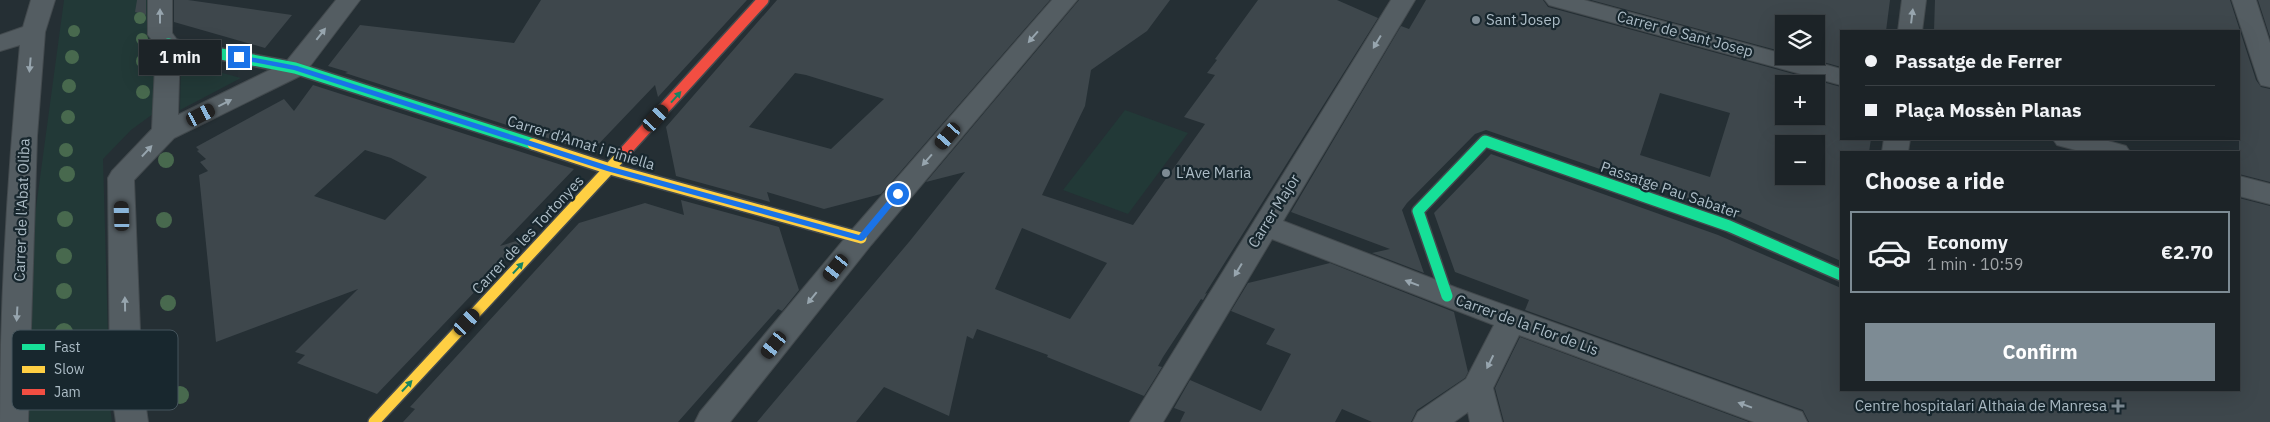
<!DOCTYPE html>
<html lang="en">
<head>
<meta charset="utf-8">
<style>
	body { margin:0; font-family:"IBM Plex Sans",sans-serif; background:#292f33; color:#f1f3f6; height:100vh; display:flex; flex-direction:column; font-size:19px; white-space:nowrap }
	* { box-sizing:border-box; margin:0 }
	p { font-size:16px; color:#a0a4a7 }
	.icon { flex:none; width:28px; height:28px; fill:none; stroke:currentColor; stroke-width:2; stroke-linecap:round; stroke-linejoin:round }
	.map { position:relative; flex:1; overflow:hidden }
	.drawer { position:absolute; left:1840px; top:151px; width:400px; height:240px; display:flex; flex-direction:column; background:#1c2327; border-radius:0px; box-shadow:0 5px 20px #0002,0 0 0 1px #3a4044 }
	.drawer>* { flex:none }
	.top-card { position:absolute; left:1840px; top:30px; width:400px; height:110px; border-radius:0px; box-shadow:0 5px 20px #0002,0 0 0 1px #3a4044; display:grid; align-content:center; height:110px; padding:0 25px; background:#1c2327 }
	.tools { position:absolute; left:1775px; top:15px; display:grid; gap:10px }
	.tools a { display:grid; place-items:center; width:50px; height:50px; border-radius:0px; background:#1c2327; box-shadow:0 5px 20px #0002,0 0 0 1px #3a4044; font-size:25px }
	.end { position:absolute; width:22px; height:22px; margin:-11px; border:6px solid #1a73e8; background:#fff; box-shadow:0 0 0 2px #fff }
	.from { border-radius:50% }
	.bubble { position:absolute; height:35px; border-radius:0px; background:#1c2327; box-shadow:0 5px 20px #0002,0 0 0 1px #3a4044; font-size:16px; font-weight:700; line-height:35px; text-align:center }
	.car { position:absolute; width:15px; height:30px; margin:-15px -8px; border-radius:6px; box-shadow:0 0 4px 1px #0007; background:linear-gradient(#222 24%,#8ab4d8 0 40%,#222 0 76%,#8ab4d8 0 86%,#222 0) }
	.top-card b { display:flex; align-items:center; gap:18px; height:48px; font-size:19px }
	.top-card b+b { border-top:1px solid #3a4044 }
	.top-card i { width:12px; height:12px; background:#f1f3f6 }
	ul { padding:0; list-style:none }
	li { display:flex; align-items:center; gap:15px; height:82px; margin:0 10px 8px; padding:0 15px; border:2px solid #3a4044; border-radius:0px }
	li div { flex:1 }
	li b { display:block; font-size:19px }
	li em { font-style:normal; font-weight:700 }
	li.selected { border-color:#7d8b94 }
	li>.icon { width:45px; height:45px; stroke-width:1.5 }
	h2 { padding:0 25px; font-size:22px; line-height:60px }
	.cta { display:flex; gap:10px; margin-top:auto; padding:10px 25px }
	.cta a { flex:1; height:58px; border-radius:0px; background:#7d8b94; color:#fff; font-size:20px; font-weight:700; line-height:58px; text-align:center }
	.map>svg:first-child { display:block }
	.green { fill:#223937 }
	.building { fill:#3e474c; fill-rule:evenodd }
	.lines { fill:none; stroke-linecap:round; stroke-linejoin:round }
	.street-casing { stroke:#434a4e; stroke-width:2 }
	.fast-casing { stroke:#434a4e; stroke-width:14 }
	.slow-casing { stroke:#434a4e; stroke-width:14 }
	.jam-casing { stroke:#434a4e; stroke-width:14 }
	.street { fill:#545d62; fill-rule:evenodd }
	.fast { stroke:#16e098; stroke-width:11 }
	.slow { stroke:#ffcf43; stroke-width:11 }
	.jam { stroke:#f24e42; stroke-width:11 }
	.tree { fill:#48694e }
	.oneway { fill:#97a5ae }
	.oneway2 { fill:#178463 }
	.route { fill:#1a73e8 }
	.poi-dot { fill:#7d8b94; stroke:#18272e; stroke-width:2 }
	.labels { text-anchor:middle; stroke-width:4.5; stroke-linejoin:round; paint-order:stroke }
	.poi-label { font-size:15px; fill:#adbdc7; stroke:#18272e; text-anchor:start }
	.street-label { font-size:15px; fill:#adbdc7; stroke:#18272e }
	.key { fill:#18272e; stroke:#45545c; stroke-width:1 }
	.key-label { font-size:14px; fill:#adbdc7 }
</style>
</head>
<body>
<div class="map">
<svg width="2270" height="422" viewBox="0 0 2270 422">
	<rect width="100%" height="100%" fill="#252f34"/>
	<path class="green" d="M 64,0 L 150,0 L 157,111 L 131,130 L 103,159 L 110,406 L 112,422 L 29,422 L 35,215 Z
		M 181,62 L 241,78 L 180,110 Z
		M 1125,110 L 1188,133 L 1128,214 L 1063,190 Z"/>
	<path class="building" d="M 137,0 L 146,0 L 146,15 L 135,12 Z
		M 174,0 L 188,0 L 292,15 L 265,48 L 174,22 Z
		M 541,0 L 747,0 L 658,97 L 655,85 L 591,152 L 345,73 L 348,72 L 328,66 L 360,25 L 514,43 Z
		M 777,0 L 1050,0 L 881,194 L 824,209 L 767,192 L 770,202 L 676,176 L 666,127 ZM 795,73 L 806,75 L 884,99 L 831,149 L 749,127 Z
		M 1079,0 L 1170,0 L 1147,31 L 1091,70 L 1085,106 L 1042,195 L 1133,225 L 1205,124 L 1184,117 L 1215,75 L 1207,73 L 1217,60 L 1215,59 L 1258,0 L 1337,0 L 1378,18 L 1205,294 L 1207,293 L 1203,300 L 1201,299 L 1163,357 L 1158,366 L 1162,367 L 1144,396 L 1047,357 L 1048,355 L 977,329 L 973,339 L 967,336 L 949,416 L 884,387 L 856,422 L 757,422 L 909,242 L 965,172 L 926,182 ZM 1022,228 L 1107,263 L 1070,319 L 995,289 Z
		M 1426,0 L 1543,0 L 1548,7 L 1841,87 L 1841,139 L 1871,139 L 1869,152 L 1841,152 L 1841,261 L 1740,217 L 1486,130 L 1475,134 L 1407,203 L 1402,210 L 1424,273 L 1372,253 L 1390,249 L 1291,212 L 1401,26 L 1409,29 ZM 1784,84 L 1816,84 L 1816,116 L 1784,116 ZM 1660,93 L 1730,113 L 1710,177 L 1640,155 ZM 1784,144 L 1816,144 L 1816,176 L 1784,176 Z
		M 1591,0 L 1890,0 L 1886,31 L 1841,31 L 1841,67 L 1802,56 L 1816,56 L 1816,24 L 1784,24 L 1784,52 Z
		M 1935,0 L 2230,0 L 2256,80 L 2261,87 L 2270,89 L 2270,182 L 2239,174 L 2239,31 L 1934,31 Z
		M 2258,0 L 2270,0 L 2270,37 Z
		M 313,85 L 574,169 L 500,246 L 526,238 L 377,394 L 297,363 L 305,355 L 295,352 L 358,289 L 216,342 L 199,175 L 208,171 L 200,162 L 206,159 L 197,151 L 199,150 L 196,147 L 284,99 L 294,111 ZM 365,150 L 391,158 L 427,177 L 385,220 L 314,196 Z
		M 1491,154 L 1718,235 L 1841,288 L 1841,390 L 2239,390 L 2239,198 L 2270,206 L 2270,422 L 1809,422 L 1803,410 L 1525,310 L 1529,300 L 1455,272 L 1434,213 Z
		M 681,200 L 779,227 L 799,290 L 782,311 L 778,309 L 678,422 L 403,422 L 415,409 L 410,407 L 579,223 L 645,203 L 684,215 Z
		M 1330,263 L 1454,312 L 1468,372 L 1465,378 L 1417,410 L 1411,422 L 1372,422 L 1342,409 L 1335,422 L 1180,422 L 1185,412 L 1174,408 L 1190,380 L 1261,411 L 1291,354 L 1266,344 L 1275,329 L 1231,311 L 1248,283 Z
		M 1520,337 L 1749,422 L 1504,422 L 1495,388 Z"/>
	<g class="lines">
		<g class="street-casing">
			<path id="street" d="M 31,0 L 55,0 L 45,32 L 37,136 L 28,422 L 0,422 C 0,296 8,170 20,45 L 0,51 L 0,35 L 23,27 Z
				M 148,0 L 172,0 L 172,33 L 180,44 L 178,115 L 286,62 L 336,0 L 360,0 L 304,74 L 174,138 L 134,180 L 142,381 L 148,422 L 116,422 L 110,381 L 108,178 L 112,171 L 152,129 L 156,45 L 148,35 Z
				M 1052,0 L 1077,0 L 871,245 L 730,422 L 695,422 L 700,412 L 851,231 Z
				M 1391,0 L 1415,0 L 1283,221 L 1457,288 L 1802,412 L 1807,422 L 1754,422 L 1519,335 L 1493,388 L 1502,422 L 1470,422 L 1468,412 L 1454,422 L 1413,422 L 1418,412 L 1466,379 L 1494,325 L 1272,239 L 1163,422 L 1130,422 Z
				M 1545,0 L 1584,0 L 1784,54 L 1784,56 L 1794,56 L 1841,69 L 1841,85 L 1549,5 Z
				M 1902,0 L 1926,0 L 1922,31 L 1898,31 Z
				M 2232,0 L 2256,0 L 2270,43 L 2270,87 L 2261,85 L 2258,79 Z
				M 1884,139 L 1910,139 L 1908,152 L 1882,152 Z
				M 2053,139 L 2101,139 L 2126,146 L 2130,152 L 2083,152 L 2057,145 Z
				M 2239,176 L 2270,184 L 2270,204 L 2239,196 Z"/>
		</g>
		<g class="fast-casing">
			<path id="fast" d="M 168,44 L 295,68 L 533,144
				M 1447,296 L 1418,211 L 1485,141 L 1729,226 L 1841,275"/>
		</g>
		<g class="slow-casing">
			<path id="slow" d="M 533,144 L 610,169 L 861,238
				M 374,422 L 622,155"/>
		</g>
		<g class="jam-casing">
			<path id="jam" d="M 622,155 L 763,0"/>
		</g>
		<use href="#street" class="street"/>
		<use href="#fast" class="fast"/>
		<use href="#slow" class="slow"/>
		<use href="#jam" class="jam"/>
	</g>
	<g class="tree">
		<circle cx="140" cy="18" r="6"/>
		<circle cx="74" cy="31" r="6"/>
		<circle cx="142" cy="39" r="6"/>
		<circle cx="72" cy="57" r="7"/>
		<circle cx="143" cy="61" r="7"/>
		<circle cx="69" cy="86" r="7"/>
		<circle cx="143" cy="92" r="7"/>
		<circle cx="68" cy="117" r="7"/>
		<circle cx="66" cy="150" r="7"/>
		<circle cx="166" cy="160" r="8"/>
		<circle cx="67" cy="174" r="8"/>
		<circle cx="65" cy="219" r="8"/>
		<circle cx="164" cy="220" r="8"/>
		<circle cx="64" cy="256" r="8"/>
		<circle cx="64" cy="291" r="8"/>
		<circle cx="168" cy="303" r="8"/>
		<circle cx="64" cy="332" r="9"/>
		<circle cx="180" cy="395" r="9"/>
	</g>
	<defs><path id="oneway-solid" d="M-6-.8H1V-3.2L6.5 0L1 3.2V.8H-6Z" transform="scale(1.25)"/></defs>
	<g class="oneway">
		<use href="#oneway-solid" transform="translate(160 16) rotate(-90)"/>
		<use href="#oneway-solid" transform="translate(1912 16) rotate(-83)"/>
		<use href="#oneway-solid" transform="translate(321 34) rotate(-52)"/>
		<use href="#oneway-solid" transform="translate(1033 37) rotate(131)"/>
		<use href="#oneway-solid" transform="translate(1377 42) rotate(121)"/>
		<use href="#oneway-solid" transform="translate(30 65) rotate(95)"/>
		<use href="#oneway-solid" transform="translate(225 103) rotate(-27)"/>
		<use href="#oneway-solid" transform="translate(147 151) rotate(-47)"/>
		<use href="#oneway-solid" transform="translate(927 160) rotate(131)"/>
		<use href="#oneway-solid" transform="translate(1238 270) rotate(121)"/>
		<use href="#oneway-solid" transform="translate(1412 283) rotate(-159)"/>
		<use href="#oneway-solid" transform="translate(812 298) rotate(129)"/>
		<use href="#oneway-solid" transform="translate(125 304) rotate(-91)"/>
		<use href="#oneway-solid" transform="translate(17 314) rotate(93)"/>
		<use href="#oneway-solid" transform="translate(1490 362) rotate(116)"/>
		<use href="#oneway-solid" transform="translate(1745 405) rotate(-160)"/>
	</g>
	<g class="oneway2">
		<use href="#oneway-solid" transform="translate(676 97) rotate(-48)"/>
		<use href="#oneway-solid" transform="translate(518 268) rotate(-47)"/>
		<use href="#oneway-solid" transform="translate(407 386) rotate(-47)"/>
	</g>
	<path class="route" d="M 239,55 L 297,66 L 612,167 L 859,235 L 895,192 L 901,192 L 902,194 L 864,240 L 861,241 L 607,171 L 294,70 L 237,59 L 237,56 Z"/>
	<g class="poi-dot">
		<circle cx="1476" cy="20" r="5"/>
		<circle cx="1166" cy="173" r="5"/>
		<path d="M2115.5 398.5h5v5h5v5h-5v5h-5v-5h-5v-5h5z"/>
	</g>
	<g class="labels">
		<g class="poi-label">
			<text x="1486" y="25">Sant Josep</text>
			<text x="1176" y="178">L'Ave Maria</text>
			<text x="2107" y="411" text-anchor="end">Centre hospitalari Althaia de Manresa</text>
		</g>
		<g class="street-label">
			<text transform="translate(1685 34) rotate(15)" y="5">Carrer de Sant Josep</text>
			<text transform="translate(581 143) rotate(17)" y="5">Carrer d'Amat i Piniella</text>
			<text transform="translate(1670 190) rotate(19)" y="5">Passatge Pau Sabater</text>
			<text transform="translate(22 210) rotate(-88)" y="5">Carrer de l'Abat Oliba</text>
			<text transform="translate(1274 211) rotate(-58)" y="5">Carrer Major</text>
			<text transform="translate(528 235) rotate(-47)" y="5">Carrer de les Tortonyes</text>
			<text transform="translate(1527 325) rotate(20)" y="5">Carrer de la Flor de Lis</text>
		</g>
	</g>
	<rect x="12" y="330" width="166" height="80" rx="8" class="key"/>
	<rect x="22" y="344" width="23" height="6" fill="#16e098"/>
	<rect x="22" y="366" width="23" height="7" fill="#ffcf43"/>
	<rect x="22" y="389" width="23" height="6" fill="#f24e42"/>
	<g class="key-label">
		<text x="54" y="352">Fast</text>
		<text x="54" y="374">Slow</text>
		<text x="54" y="397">Jam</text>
	</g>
</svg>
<div class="tools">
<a><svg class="icon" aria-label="layers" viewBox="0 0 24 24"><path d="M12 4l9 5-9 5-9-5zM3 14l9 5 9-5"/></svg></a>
<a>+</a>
<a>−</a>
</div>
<i class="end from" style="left:898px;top:194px"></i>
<i class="end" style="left:239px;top:57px"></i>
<div class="bubble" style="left:139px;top:40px;width:82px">1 min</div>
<i class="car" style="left:201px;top:115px;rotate:63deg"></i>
<i class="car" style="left:656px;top:118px;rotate:42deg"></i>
<i class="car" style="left:948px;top:136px;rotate:221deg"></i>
<i class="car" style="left:122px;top:216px;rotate:358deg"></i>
<i class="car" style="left:836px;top:268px;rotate:219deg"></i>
<i class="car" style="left:467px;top:322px;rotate:43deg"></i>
<i class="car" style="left:774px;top:345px;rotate:219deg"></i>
<div class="top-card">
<b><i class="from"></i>Passatge de Ferrer</b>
<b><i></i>Plaça Mossèn Planas</b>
</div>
<section class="drawer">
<h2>Choose a ride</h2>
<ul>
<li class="selected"><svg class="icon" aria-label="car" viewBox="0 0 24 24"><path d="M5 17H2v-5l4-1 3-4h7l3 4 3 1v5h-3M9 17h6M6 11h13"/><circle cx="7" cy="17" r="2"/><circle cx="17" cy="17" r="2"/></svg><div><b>Economy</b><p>1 min · 10:59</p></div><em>€2.70</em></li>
</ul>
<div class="cta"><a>Confirm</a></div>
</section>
</div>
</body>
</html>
